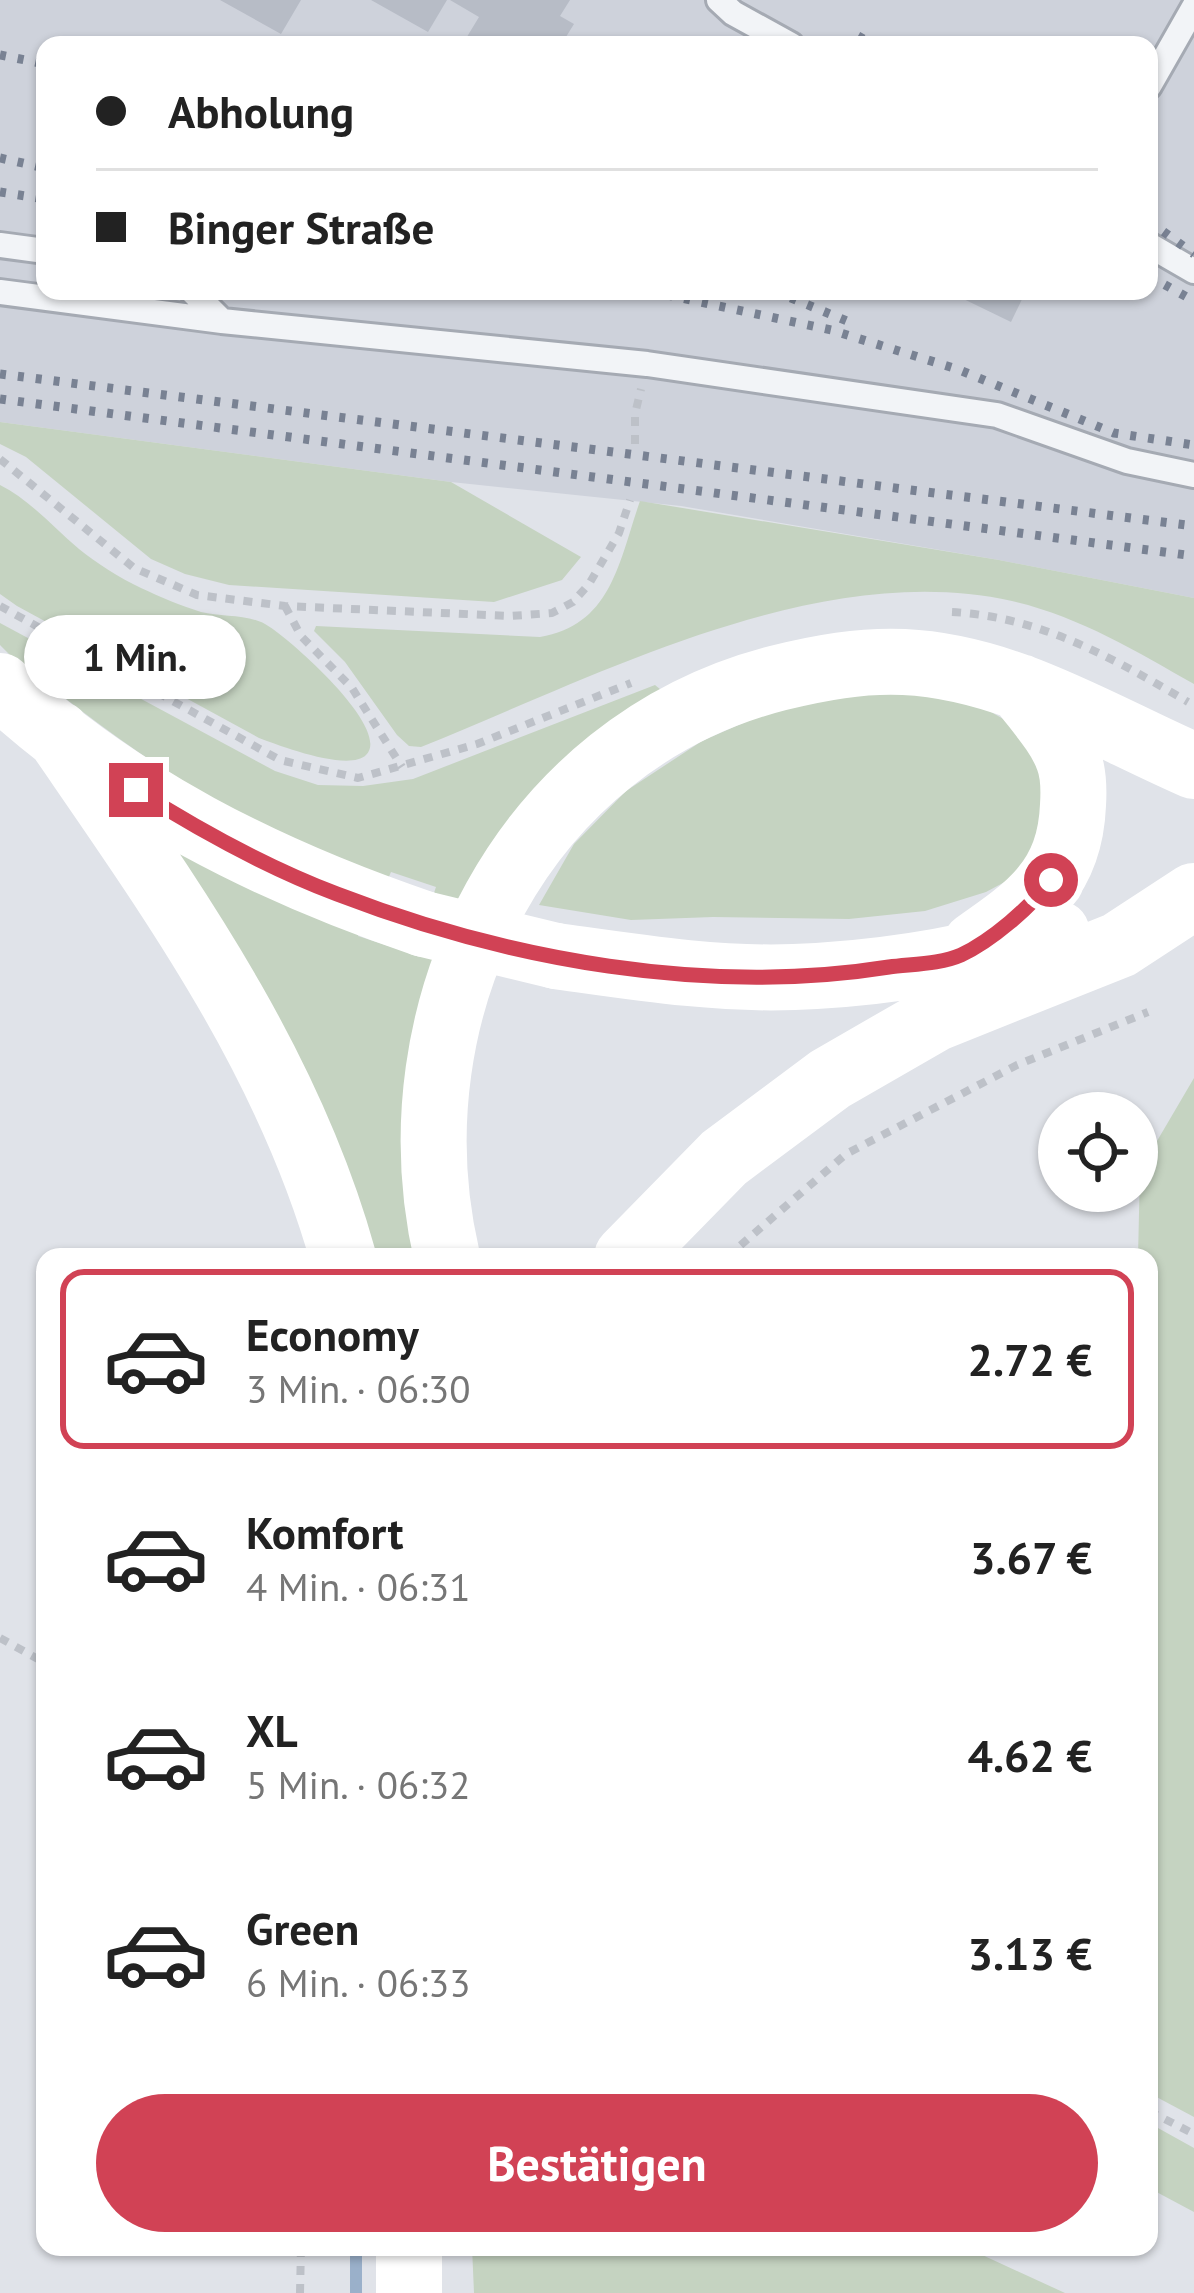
<!DOCTYPE html>
<html lang="de">
<head>
<meta charset="utf-8">
<style>
	body { margin:0; font-family:"PT Sans",sans-serif; background:#f2f2f2; color:#222; height:100vh; display:flex; flex-direction:column; font-size:45px; white-space:nowrap }
	* { box-sizing:border-box; margin:0 }
	p { font-size:39px; color:#767676 }
	.icon { flex:none; width:66px; height:66px; fill:none; stroke:currentColor; stroke-width:2; stroke-linecap:round; stroke-linejoin:round }
	.map { position:relative; flex:1; overflow:hidden }
	.panel { position:absolute; left:36px; top:1248px; width:1122px; height:1008px; display:flex; flex-direction:column; background:#fff; border-radius:24px; box-shadow:0 3px 9px #0004 }
	.panel>* { flex:none }
	.guide { position:absolute; left:36px; top:36px; width:1122px; height:264px; border-radius:24px; box-shadow:0 3px 9px #0004; display:grid; align-content:center; height:264px; padding:0 60px; background:#fff }
	.buttons { position:absolute; left:1038px; top:1092px; display:grid; gap:24px }
	.buttons a { display:grid; place-items:center; width:120px; height:120px; border-radius:50%; background:#fff; box-shadow:0 3px 9px #0004; font-size:60px }
	.end { position:absolute; width:54px; height:54px; margin:-27px; border:15px solid #d14255; background:#fff; box-shadow:0 0 0 6px #fff }
	.from { border-radius:50% }
	.bubble { position:absolute; height:84px; border-radius:42px; background:#fff; box-shadow:0 3px 9px #0004; font-size:39px; font-weight:700; line-height:84px; text-align:center }
	.guide b { display:flex; align-items:center; gap:42px; height:114px; font-size:45px }
	.guide b+b { border-top:3px solid #e0e0e0 }
	.guide i { width:30px; height:30px; background:#222 }
	ul { padding:21px 0 0; list-style:none }
	li { display:flex; align-items:center; gap:36px; height:180px; margin:0 24px 18px; padding:0 36px; border:6px solid transparent; border-radius:24px }
	li div { flex:1 }
	li b { display:block; font-size:45px }
	li em { font-style:normal; font-weight:700 }
	li.current { border-color:#d14255 }
	li>.icon { width:108px; height:108px; stroke-width:1.5 }
	.cta { display:flex; gap:24px; margin-top:auto; padding:24px 60px }
	.cta a { flex:1; height:138px; border-radius:72px; background:#d14255; color:#fff; font-size:48px; font-weight:700; line-height:138px; text-align:center }
	.map>svg:first-child { display:block }
	.built { fill:#ced2db; fill-rule:evenodd }
	.green { fill:#c5d3c1 }
	.lines { fill:none; stroke-linecap:round; stroke-linejoin:round }
	.stream { stroke:#9ab0ca; stroke-width:12 }
	.building { fill:#b7bcc6 }
	.service-casing { stroke:#a5aab3; stroke-width:30 }
	.path { stroke:#bdc1c8; stroke-width:8; stroke-dasharray:9 9; stroke-linecap:butt }
	.service { stroke:#f2f4f7; stroke-width:24 }
	.secondary { stroke:#fff; stroke-width:66 }
	.rail { stroke:#798293; stroke-width:9; stroke-dasharray:6 12; stroke-linecap:butt }
	.secondary-bridge { stroke:#fff; stroke-width:66 }
	.route { stroke:#d14255; stroke-width:15 }
</style>
</head>
<body>
<div class="map">
<svg width="1194" height="2293" viewBox="0 0 1194 2293">
	<rect width="100%" height="100%" fill="#e0e3e9"/>
	<path class="built" d="M 0,0 L 1194,0 L 1194,598 L 999,560 L 681,506 L 451,482 L 0,422 ZM 45,45 L 1149,45 L 1149,291 L 45,291 Z"/>
	<path class="green" d="M 0,422 L 451,482 L 581,557 L 562,580 L 494,602 L 229,585 L 185,574 L 151,559 L 26,457 L 0,444 Z
		M 0,485 C 30,500 53,527 79,549 C 96,563 120,578 141,588 C 160,597 182,606 201,612 C 221,617 247,614 265,624 C 287,636 393,729 366,755 C 349,772 280,746 259,738 L 17,606 L 0,594 Z
		M 640,501 L 999,560 L 1194,598 L 1194,684 C 1136,651 1078,616 1012,601 C 818,558 598,676 421,747 L 409,746 L 397,735 L 345,662 L 314,631 L 316,626 L 540,637 C 612,625 619,561 640,501 Z
		M 0,623 L 275,771 L 318,785 L 363,786 L 413,779 L 655,685 L 666,694 L 506,847 L 432,1257 L 352,1257 L 138,833 L 359,929 L 358,936 L 413,954 L 436,887 L 391,872 L 388,879 C 338,857 285,839 237,813 C 155,769 83,713 11,656 L 0,645 Z
		M 893,680 L 968,699 L 1023,730 L 1050,792 L 1049,829 L 1014,877 L 986,892 L 925,911 L 849,919 L 713,917 L 631,920 L 539,905 L 574,844 L 626,791 L 702,741 L 800,698 Z
		M 1194,1078 L 1194,2117 L 1149,2093 L 1149,1257 L 1138,1257 L 1140,1170 Z
		M 1149,2123 L 1194,2148 L 1194,2212 L 1149,2188 Z
		M 472,2247 L 965,2247 L 1065,2293 L 474,2293 Z"/>
	<g class="lines">
		<path class="stream" d="M 356,2247 L 356,2293"/>
	</g>
	<path class="building" d="M 220,0 L 301,0 L 281,34 Z
		M 371,0 L 447,0 L 428,32 Z
		M 450,0 L 570,0 L 560,16 L 574,24 L 561,45 L 462,45 L 479,17 Z
		M 947,291 L 1026,291 L 1011,322 Z"/>
	<g class="lines">
		<g class="service-casing">
			<path id="service" d="M 719,0 L 733,13 L 791,45
				M 1149,86 L 1194,7
				M 0,245 L 45,251
				M 1149,245 L 1194,271
				M 192,291 L 222,321 L 647,364 L 997,415 L 1127,461 L 1194,475
				M 0,292 L 222,321"/>
		</g>
		<path class="path" d="M 635,444 L 635,414 L 641,389
			M 0,459 L 134,568 L 197,595 L 285,606 L 510,616 L 552,613 L 573,602 L 589,584 L 619,533 L 630,500
			M 0,606 L 280,760 L 358,778 L 477,744 L 631,683
			M 285,606 L 301,636 L 352,688 L 402,767
			M 952,612 C 1041,617 1113,658 1188,702
			M 727,1257 L 846,1154 L 1017,1065 L 1148,1012
			M 0,1638 L 45,1663
			M 1149,2111 L 1194,2134
			M 300,2293 L 301,2247"/>
		<use href="#service" class="service"/>
		<path class="secondary" d="M 0,686 C 121,798 268,871 424,924
			M 58,734 C 172,900 288,1060 343,1257
			M 975,945 C 1031,906 1070,879 1073,805 C 1074,789 1074,773 1068,758 C 1059,733 1036,709 1020,687
			M 556,956 C 635,967 715,980 794,977 C 882,974 974,958 1057,933
			M 447,1257 C 389,1008 524,743 778,678 C 819,668 861,660 904,662 C 1009,667 1100,725 1194,766
			M 627,1257 L 724,1158 L 830,1079 L 936,1018 L 1119,945 L 1194,896
			M 409,2247 L 409,2293"/>
		<path class="rail" d="M 858,36 L 874,45
			M 0,55 L 45,64
			M 0,158 L 45,168
			M 0,192 L 45,199
			M 1149,221 L 1194,254
			M 1149,276 L 1194,301
			M 649,291 L 831,330 L 957,369 L 1114,433 L 1194,445
			M 774,291 L 847,321
			M 0,374 L 1194,526
			M 0,399 L 1194,556"/>
		<path class="secondary-bridge" d="M 424,924 L 556,956"/>
	</g>
	<g class="lines">
		<path class="route" d="M 136,790 C 199,830 266,867 337,894 C 508,960 707,996 889,967 C 911,964 941,964 961,955 C 991,941 1031,907 1051,880"/>
	</g>
</svg>
<div class="buttons">
<a><svg class="icon" aria-label="locate" viewBox="0 0 24 24"><circle cx="12" cy="12" r="6"/><path d="M12 2v4M12 18v4M2 12h4M18 12h4"/></svg></a>
</div>
<i class="end from" style="left:1051px;top:880px"></i>
<i class="end" style="left:136px;top:790px"></i>
<div class="bubble" style="left:24px;top:615px;width:222px">1 Min.</div>
<div class="guide">
<b><i class="from"></i>Abholung</b>
<b><i></i>Binger Straße</b>
</div>
<section class="panel">
<ul>
<li class="current"><svg class="icon" aria-label="car" viewBox="0 0 24 24"><path d="M5 17H2v-5l4-1 3-4h7l3 4 3 1v5h-3M9 17h6M6 11h13"/><circle cx="7" cy="17" r="2"/><circle cx="17" cy="17" r="2"/></svg><div><b>Economy</b><p>3 Min. · 06:30</p></div><em>2.72 €</em></li>
<li><svg class="icon" aria-label="car" viewBox="0 0 24 24"><path d="M5 17H2v-5l4-1 3-4h7l3 4 3 1v5h-3M9 17h6M6 11h13"/><circle cx="7" cy="17" r="2"/><circle cx="17" cy="17" r="2"/></svg><div><b>Komfort</b><p>4 Min. · 06:31</p></div><em>3.67 €</em></li>
<li><svg class="icon" aria-label="car" viewBox="0 0 24 24"><path d="M5 17H2v-5l4-1 3-4h7l3 4 3 1v5h-3M9 17h6M6 11h13"/><circle cx="7" cy="17" r="2"/><circle cx="17" cy="17" r="2"/></svg><div><b>XL</b><p>5 Min. · 06:32</p></div><em>4.62 €</em></li>
<li><svg class="icon" aria-label="car" viewBox="0 0 24 24"><path d="M5 17H2v-5l4-1 3-4h7l3 4 3 1v5h-3M9 17h6M6 11h13"/><circle cx="7" cy="17" r="2"/><circle cx="17" cy="17" r="2"/></svg><div><b>Green</b><p>6 Min. · 06:33</p></div><em>3.13 €</em></li>
</ul>
<div class="cta"><a>Bestätigen</a></div>
</section>
</div>
</body>
</html>
